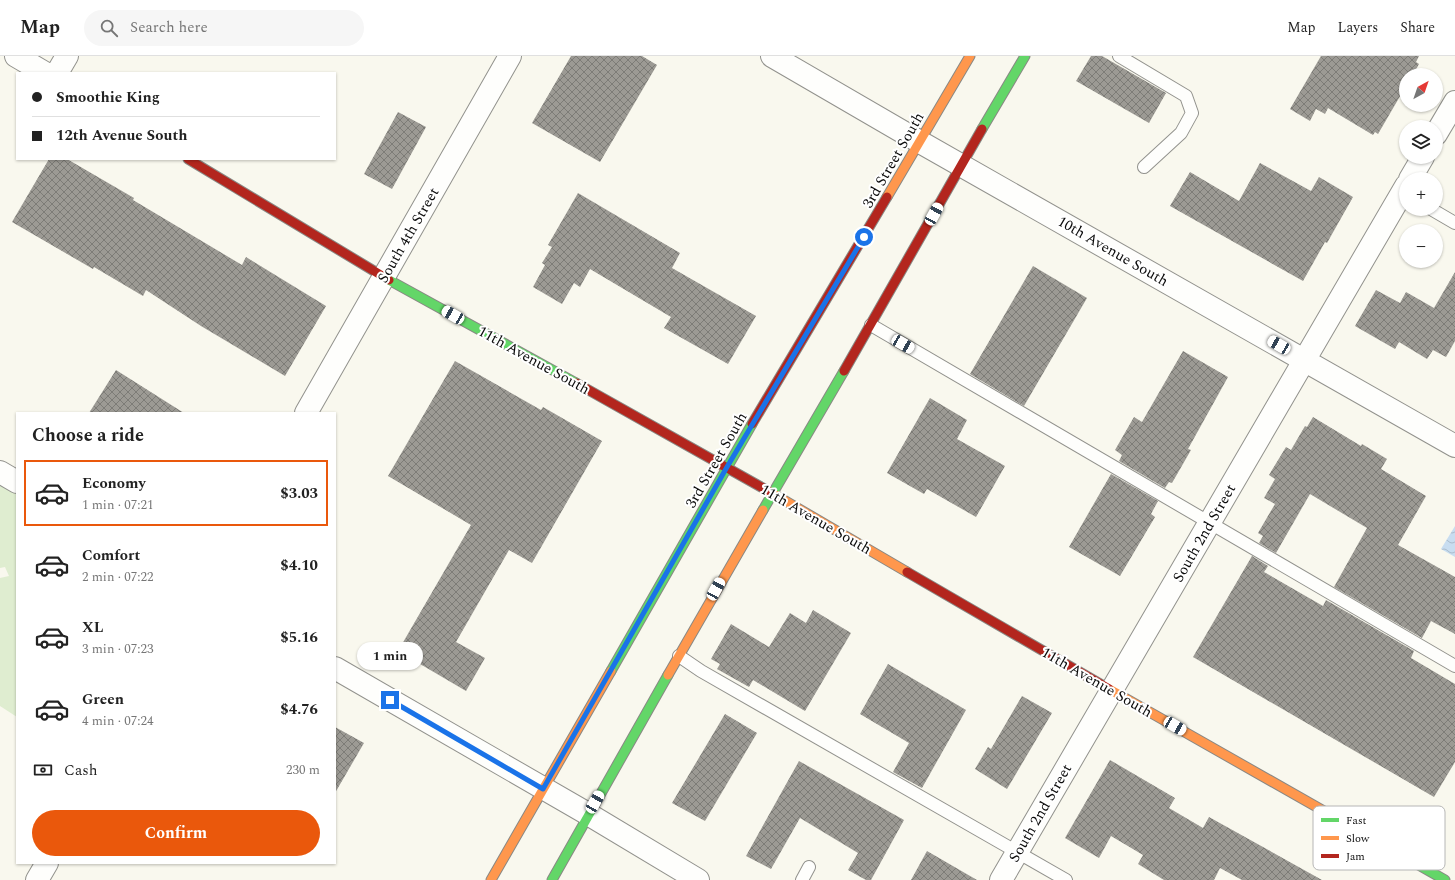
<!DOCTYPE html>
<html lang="en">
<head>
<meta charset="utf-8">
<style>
	body { margin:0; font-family:Spectral,serif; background:#f6f6f6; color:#222; height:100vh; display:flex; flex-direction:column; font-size:15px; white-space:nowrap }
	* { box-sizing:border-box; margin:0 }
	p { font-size:13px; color:#767676 }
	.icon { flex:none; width:22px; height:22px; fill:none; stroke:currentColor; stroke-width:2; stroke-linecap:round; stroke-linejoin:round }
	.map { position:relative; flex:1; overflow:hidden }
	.panel { position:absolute; left:16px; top:356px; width:320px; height:452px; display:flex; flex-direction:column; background:#fff; border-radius:0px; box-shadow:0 1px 3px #0004 }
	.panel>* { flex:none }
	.guide { position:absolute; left:16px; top:16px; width:320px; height:88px; border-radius:0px; box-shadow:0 1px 3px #0004; display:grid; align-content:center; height:88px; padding:0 16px; background:#fff }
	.needle { width:26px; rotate:40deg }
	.fabs { position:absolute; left:1399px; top:12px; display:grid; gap:8px }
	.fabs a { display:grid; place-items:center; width:44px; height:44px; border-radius:50%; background:#fff; box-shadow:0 1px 3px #0004; font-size:20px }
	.end { position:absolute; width:18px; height:18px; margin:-9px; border:5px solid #1a73e8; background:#fff; box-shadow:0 0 0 2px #fff }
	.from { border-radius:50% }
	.bubble { position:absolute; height:28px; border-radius:14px; background:#fff; box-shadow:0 1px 3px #0004; font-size:13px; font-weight:700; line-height:28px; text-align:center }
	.car { position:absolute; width:12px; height:24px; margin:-12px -6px; border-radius:5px; box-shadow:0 0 3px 1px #0007; background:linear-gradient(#fff 24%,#345 0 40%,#fff 0 76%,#345 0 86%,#fff 0) }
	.guide b { display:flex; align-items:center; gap:14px; height:38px; font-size:15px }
	.guide b+b { border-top:1px solid #e0e0e0 }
	.guide i { width:10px; height:10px; background:#222 }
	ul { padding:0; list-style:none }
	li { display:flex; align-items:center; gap:12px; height:66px; margin:0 8px 6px; padding:0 8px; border:2px solid transparent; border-radius:0px }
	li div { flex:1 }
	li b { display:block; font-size:15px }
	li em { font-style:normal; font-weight:700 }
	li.selected { border-color:#ea580c }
	li>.icon { width:36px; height:36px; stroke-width:1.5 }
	h2 { padding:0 16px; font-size:18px; line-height:48px }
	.pay { display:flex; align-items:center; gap:10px; height:44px; padding:0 16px; font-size:15px }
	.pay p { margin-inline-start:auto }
	.primary-button { display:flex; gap:8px; margin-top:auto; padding:8px 16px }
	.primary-button a { flex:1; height:46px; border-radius:24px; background:#ea580c; color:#fff; font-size:16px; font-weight:700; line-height:46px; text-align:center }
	header { display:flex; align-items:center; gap:24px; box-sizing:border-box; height:56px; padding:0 20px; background:#fff; border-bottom:1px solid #e0e0e0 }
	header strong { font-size:19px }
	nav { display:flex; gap:22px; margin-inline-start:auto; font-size:14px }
	.search { width:280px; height:36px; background:#f6f6f6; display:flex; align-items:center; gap:10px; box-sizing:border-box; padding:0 14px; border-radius:22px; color:#767676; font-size:15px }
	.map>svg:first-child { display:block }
	.green { fill:#dfedd0 }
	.water { fill:url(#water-waves) }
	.building { fill:url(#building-cross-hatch) }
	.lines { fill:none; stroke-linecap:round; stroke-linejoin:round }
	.lane-casing { stroke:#92928d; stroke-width:14 }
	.street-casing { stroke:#92928d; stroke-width:24 }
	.fast-casing { stroke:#898884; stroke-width:11 }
	.slow-casing { stroke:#898884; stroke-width:11 }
	.jam-casing { stroke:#898884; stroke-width:11 }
	.lane { stroke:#fefefc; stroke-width:12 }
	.street { stroke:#fefefc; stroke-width:22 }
	.fast { stroke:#63d668; stroke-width:9 }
	.slow { stroke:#ff974d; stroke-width:9 }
	.jam { stroke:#b3261e; stroke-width:9 }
	.route { stroke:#1a73e8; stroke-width:5 }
	.labels { text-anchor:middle; stroke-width:4; stroke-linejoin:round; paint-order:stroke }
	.street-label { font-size:15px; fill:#0b0b0b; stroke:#fff }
	.key { fill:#fff; stroke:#b6b6b6; stroke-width:1 }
	.key-label { font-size:11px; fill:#0b0b0b }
</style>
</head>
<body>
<header>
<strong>Map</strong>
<div class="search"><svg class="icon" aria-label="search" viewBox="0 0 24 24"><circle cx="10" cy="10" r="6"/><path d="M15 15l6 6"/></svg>Search here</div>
<nav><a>Map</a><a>Layers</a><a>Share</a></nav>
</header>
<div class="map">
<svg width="1455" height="824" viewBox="0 0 1455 824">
	<defs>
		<pattern id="water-waves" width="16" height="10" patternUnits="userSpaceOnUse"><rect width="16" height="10" fill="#c8ddf0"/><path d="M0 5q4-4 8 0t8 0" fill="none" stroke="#aabccc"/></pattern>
		<pattern id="building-cross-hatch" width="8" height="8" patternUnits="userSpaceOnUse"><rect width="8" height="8" fill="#9c9a94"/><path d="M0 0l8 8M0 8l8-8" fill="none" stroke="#7d7c77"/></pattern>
	</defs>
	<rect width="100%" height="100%" fill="#f9f8ee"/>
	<path class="green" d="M 0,423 L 17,432 L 17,661 L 0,650 L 0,522 L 9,520 L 5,511 L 0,512 Z"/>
	<path class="water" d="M 1455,470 L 1455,501 L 1441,493 Z"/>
	<path class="building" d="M 571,0 L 642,0 L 657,9 L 600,106 L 532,67 Z
		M 1091,0 L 1102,0 L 1166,37 L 1149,67 L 1076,25 Z
		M 1321,0 L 1419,0 L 1416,6 L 1419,8 L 1413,19 L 1406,19 L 1406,30 L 1378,78 L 1375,76 L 1373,79 L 1328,52 L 1325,58 L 1316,53 L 1310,65 L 1290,53 Z
		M 398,56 L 426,71 L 392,133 L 364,118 Z
		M 49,103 L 67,103 L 134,142 L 133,144 L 242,209 L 246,201 L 326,250 L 285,320 L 201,270 L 146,234 L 143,240 L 94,211 L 93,213 L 12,166 Z
		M 1260,107 L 1311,135 L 1319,121 L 1353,141 L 1327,187 L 1325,186 L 1303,225 L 1170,150 L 1190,116 L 1239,145 Z
		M 578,137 L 680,197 L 672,212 L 756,260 L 728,308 L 664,272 L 671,261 L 590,213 L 580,231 L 574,227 L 562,248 L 533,231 L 545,209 L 542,207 L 552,191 L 548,189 Z
		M 1033,210 L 1087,242 L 1024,350 L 970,318 Z
		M 1455,216 L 1455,285 L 1446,301 L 1433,294 L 1427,303 L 1399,286 L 1395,293 L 1355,270 L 1376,234 L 1400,247 L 1406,236 L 1434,252 Z
		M 1183,295 L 1228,321 L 1188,393 L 1191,394 L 1172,427 L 1169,426 L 1165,432 L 1119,405 L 1122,399 L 1115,394 L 1134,361 L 1142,366 Z
		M 455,305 L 541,354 L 543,351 L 602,385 L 532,507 L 509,494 L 456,586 L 485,602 L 466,635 L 398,595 L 471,469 L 388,420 Z
		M 116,314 L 184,357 L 89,357 Z
		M 930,342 L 967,364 L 957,383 L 1005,410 L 976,461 L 927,433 L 924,438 L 887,417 Z
		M 1313,361 L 1361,390 L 1362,388 L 1387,403 L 1381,413 L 1426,440 L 1398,489 L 1455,521 L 1455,578 L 1431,565 L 1422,582 L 1334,531 L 1367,472 L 1310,438 L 1276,497 L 1259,487 L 1263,480 L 1258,477 L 1275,448 L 1264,442 L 1275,423 L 1269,419 L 1286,391 L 1291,394 L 1305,370 L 1307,371 Z
		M 1111,418 L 1158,445 L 1151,458 L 1155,461 L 1120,520 L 1069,491 Z
		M 1252,500 L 1268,510 L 1264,516 L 1323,550 L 1326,544 L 1414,595 L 1411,602 L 1455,628 L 1455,706 L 1434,741 L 1193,601 Z
		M 813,554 L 851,577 L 805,655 L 753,624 L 749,631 L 717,613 L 720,608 L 711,603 L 731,568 L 769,591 L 790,557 L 806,567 Z
		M 888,608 L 966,654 L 922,732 L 893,716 L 909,687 L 860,658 Z
		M 1022,640 L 1052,657 L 1007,733 L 975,713 L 988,691 L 991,693 Z
		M 725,658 L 757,677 L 705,765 L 672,747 Z
		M 335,671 L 364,687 L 335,737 Z
		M 1110,704 L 1175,742 L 1169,752 L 1203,772 L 1209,761 L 1322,824 L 1242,824 L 1220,812 L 1214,824 L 1164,824 L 1138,808 L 1143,799 L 1111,780 L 1099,802 L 1065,782 Z
		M 799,705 L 904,764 L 871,824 L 866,824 L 848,814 L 858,797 L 800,762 L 771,813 L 746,800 Z
		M 927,795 L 977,824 L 911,824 Z"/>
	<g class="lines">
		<g class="lane-casing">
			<path id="lane" d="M 1119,0 L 1186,40 L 1192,57 L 1181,77 L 1144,111
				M 1431,153 L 1455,167
				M 871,269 L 1455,610
				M 679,600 L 701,615 L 1066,824
				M 802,824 L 809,811"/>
		</g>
		<g class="street-casing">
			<path id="street" d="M 16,0 L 45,17
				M 772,0 L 920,86 L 1455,390
				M 57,17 L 67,0
				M 1436,78 L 1455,46
				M 1410,123 L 1423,101
				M 306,357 L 510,0
				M 0,416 L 17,426
				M 335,612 L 588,758 L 698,824
				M 37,824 L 47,807
				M 1001,824 L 1406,130"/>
		</g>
		<g class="fast-casing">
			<path id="fast" d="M 982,73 L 1025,0
				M 389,224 L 576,327
				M 763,454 L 844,315
				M 611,615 L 752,368
				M 1359,775 L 1445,824
				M 552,824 L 668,619"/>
		</g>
		<g class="slow-casing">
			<path id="slow" d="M 887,141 L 970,0
				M 770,436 L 907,516
				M 668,619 L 763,454
				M 1109,633 L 1359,775
				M 491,824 L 611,615"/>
		</g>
		<g class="jam-casing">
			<path id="jam" d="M 188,103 L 389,224
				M 844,315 L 982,73
				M 576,327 L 770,436
				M 752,368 L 887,141
				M 907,516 L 1109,633"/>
		</g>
		<use href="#lane" class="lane"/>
		<use href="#street" class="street"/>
		<use href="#fast" class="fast"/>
		<use href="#slow" class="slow"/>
		<use href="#jam" class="jam"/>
	</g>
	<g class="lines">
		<path class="route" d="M 390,644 L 543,733 L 727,411 L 864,181"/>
	</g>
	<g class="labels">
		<g class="street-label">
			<text transform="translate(893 104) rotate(-60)" y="5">3rd Street South</text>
			<text transform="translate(408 179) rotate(-60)" y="5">South 4th Street</text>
			<text transform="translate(1113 195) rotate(30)" y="5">10th Avenue South</text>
			<text transform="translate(534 304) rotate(29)" y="5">11th Avenue South</text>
			<text transform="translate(716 404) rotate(-60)" y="5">3rd Street South</text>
			<text transform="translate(816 463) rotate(30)" y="5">11th Avenue South</text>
			<text transform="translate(1204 477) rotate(-60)" y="5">South 2nd Street</text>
			<text transform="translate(1097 626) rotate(30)" y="5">11th Avenue South</text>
			<text transform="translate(1040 757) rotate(-60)" y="5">South 2nd Street</text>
		</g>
	</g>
	<rect x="1313" y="750" width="132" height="64" rx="6" class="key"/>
	<rect x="1321" y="762" width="18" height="4" fill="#63d668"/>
	<rect x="1321" y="780" width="18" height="4" fill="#ff974d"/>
	<rect x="1321" y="798" width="18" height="4" fill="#b3261e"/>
	<g class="key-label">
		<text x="1346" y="768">Fast</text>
		<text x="1346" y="786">Slow</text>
		<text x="1346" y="804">Jam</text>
	</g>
</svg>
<div class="fabs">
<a><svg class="needle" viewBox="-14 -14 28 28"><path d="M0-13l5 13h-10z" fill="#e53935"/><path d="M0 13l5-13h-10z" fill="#767676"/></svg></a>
<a><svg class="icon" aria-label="layers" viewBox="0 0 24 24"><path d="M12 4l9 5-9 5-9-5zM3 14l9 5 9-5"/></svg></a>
<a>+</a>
<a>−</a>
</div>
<i class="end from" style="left:864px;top:181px"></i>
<i class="end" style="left:390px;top:644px"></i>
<div class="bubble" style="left:357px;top:586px;width:66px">1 min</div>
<i class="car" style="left:934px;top:158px;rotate:29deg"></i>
<i class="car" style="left:453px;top:259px;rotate:300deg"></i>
<i class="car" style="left:903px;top:288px;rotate:120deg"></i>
<i class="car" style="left:1279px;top:289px;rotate:300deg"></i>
<i class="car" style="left:716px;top:533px;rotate:29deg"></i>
<i class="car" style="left:1175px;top:670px;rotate:120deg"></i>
<i class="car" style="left:595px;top:746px;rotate:30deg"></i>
<div class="guide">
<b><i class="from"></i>Smoothie King</b>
<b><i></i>12th Avenue South</b>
</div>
<section class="panel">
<h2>Choose a ride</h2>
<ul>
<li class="selected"><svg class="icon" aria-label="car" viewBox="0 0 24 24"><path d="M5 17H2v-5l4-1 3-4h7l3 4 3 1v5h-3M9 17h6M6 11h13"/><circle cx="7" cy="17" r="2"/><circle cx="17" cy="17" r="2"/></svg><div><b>Economy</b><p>1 min · 07:21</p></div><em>$3.03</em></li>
<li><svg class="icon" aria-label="car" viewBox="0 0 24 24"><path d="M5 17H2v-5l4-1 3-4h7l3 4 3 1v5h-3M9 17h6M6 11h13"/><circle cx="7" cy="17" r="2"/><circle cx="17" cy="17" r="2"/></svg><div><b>Comfort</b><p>2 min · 07:22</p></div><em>$4.10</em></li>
<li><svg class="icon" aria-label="car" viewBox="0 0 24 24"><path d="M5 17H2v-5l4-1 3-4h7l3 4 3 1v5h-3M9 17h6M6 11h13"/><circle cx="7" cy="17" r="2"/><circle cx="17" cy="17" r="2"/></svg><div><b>XL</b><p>3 min · 07:23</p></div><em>$5.16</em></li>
<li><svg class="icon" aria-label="car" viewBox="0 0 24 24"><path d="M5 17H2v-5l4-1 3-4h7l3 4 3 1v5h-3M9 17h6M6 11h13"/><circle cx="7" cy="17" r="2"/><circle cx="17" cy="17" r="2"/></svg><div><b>Green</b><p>4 min · 07:24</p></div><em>$4.76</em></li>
</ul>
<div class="pay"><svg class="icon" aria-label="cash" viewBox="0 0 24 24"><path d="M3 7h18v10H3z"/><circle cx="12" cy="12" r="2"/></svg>Cash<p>230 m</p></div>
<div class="primary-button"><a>Confirm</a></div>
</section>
</div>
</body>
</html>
